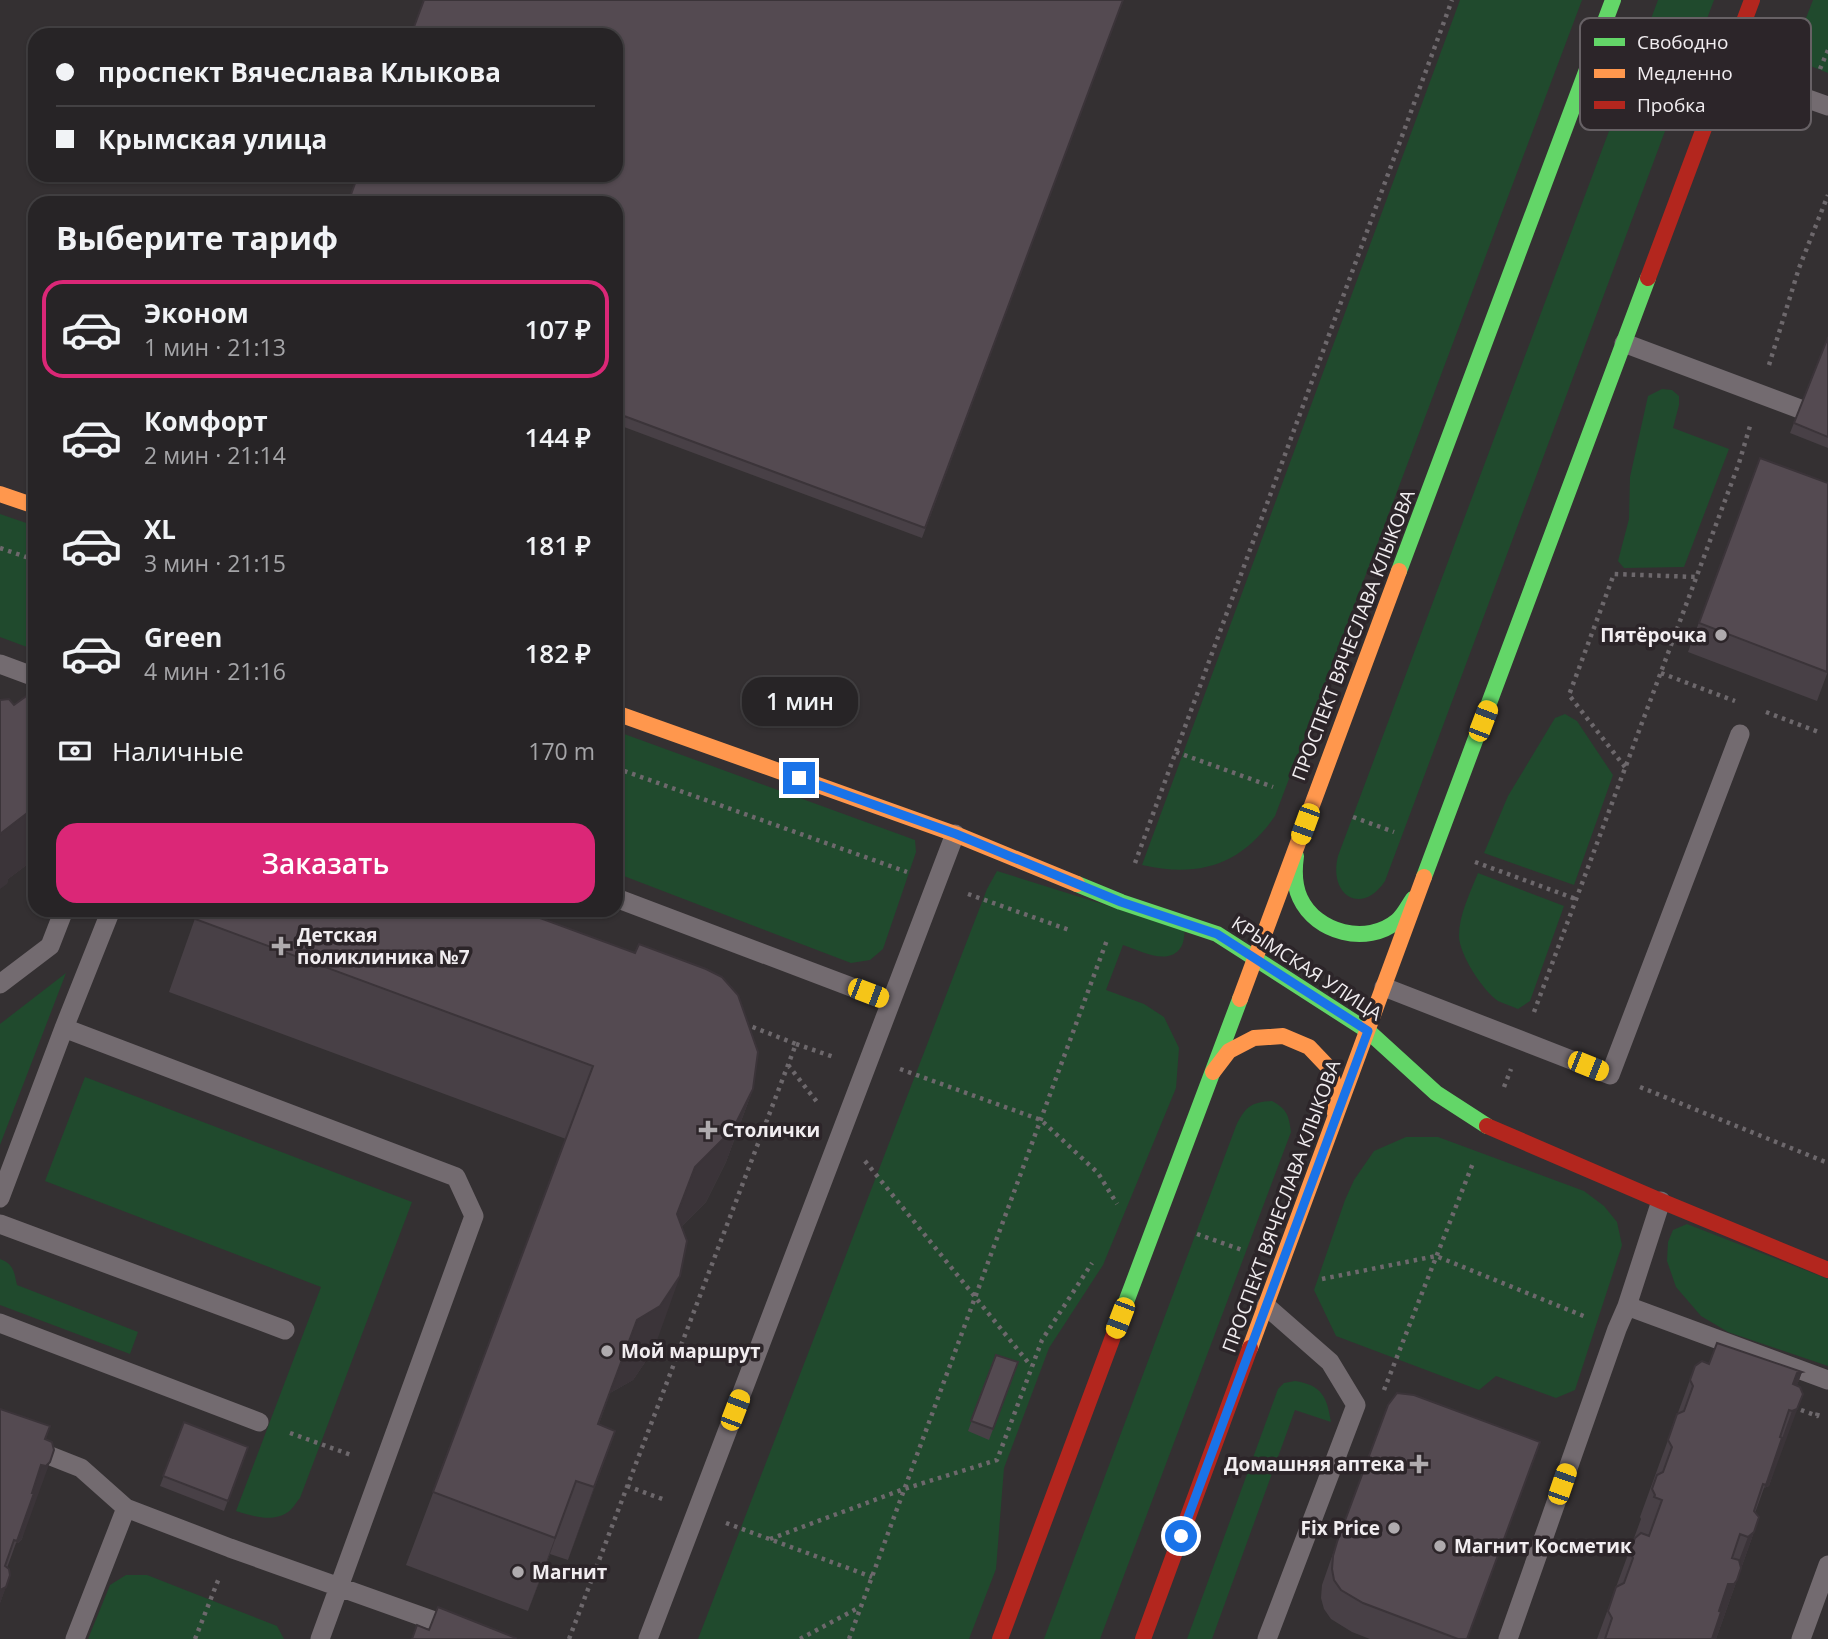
<!DOCTYPE html>
<html lang="ru">
<head>
<meta charset="utf-8">
<style>
	body { margin:0; font-family:"Open Sans",sans-serif; background:#2f2c2e; color:#f1f3f6; height:100vh; display:flex; flex-direction:column; font-size:26px; white-space:nowrap }
	* { box-sizing:border-box; margin:0 }
	p { font-size:23px; color:#a4a4a7 }
	.icon { flex:none; width:38px; height:38px; fill:none; stroke:currentColor; stroke-width:2; stroke-linecap:round; stroke-linejoin:round }
	.map { position:relative; flex:1; overflow:hidden }
	.panel { position:absolute; left:28px; top:196px; width:595px; height:721px; display:flex; flex-direction:column; background:#272426; border-radius:21px; box-shadow:0 2px 5px #0004,0 0 0 2px #434143 }
	.panel>* { flex:none }
	.banner { position:absolute; left:28px; top:28px; width:595px; height:154px; border-radius:21px; box-shadow:0 2px 5px #0004,0 0 0 2px #434143; display:grid; align-content:center; height:154px; padding:0 28px; background:#272426 }
	.end { position:absolute; width:32px; height:32px; margin:-16px; border:9px solid #1a73e8; background:#fff; box-shadow:0 0 0 4px #fff }
	.from { border-radius:50% }
	.bubble { position:absolute; height:49px; border-radius:21px; background:#272426; box-shadow:0 2px 5px #0004,0 0 0 2px #434143; font-size:23px; font-weight:600; line-height:49px; text-align:center }
	.car { position:absolute; width:21px; height:42px; margin:-21px -10px; border-radius:9px; box-shadow:0 0 5px 2px #0007; background:linear-gradient(#f5c518 24%,#345 0 40%,#f5c518 0 76%,#345 0 86%,#f5c518 0) }
	.banner b { display:flex; align-items:center; gap:24px; height:66px; font-size:26px }
	.banner b+b { border-top:2px solid #434143 }
	.banner i { width:18px; height:18px; background:#f1f3f6 }
	ul { padding:0; list-style:none }
	li { display:flex; align-items:center; gap:21px; height:98px; margin:0 14px 10px; padding:0 14px; border:4px solid transparent; border-radius:21px }
	li div { flex:1 }
	li b { display:block; font-size:26px }
	li em { font-style:normal; font-weight:600 }
	li.current { border-color:#db2777 }
	li>.icon { width:63px; height:63px; stroke-width:1.5 }
	h2 { padding:0 28px; font-size:32px; line-height:84px }
	.pay { display:flex; align-items:center; gap:18px; height:77px; padding:0 28px; font-size:26px }
	.pay p { margin-inline-start:auto }
	.action { display:flex; gap:14px; margin-top:auto; padding:14px 28px }
	.action a { flex:1; height:80px; border-radius:21px; background:#db2777; color:#fff; font-size:28px; font-weight:600; line-height:80px; text-align:center }
	.map>svg:first-child { display:block }
	.green { fill:#204a2d }
	.lines { fill:none; stroke-linecap:round; stroke-linejoin:round }
	.path { stroke:#6d686c; stroke-width:4.5; stroke-dasharray:3.5 5; stroke-linecap:butt }
	.lane { stroke:#736b70; stroke-width:19 }
	.fast { stroke:#63d668; stroke-width:16 }
	.slow { stroke:#ff974d; stroke-width:16 }
	.jam { stroke:#b3261e; stroke-width:16 }
	.wall { fill:#484046 }
	.shaded-wall { fill:#3b3439 }
	.building { fill:#544a51; stroke:#3b3439; stroke-width:2 }
	.route { stroke:#1a73e8; stroke-width:9 }
	.poi-dot { fill:#afabae; stroke:#2c2529; stroke-width:2.5 }
	.labels { text-anchor:middle; stroke-width:7; stroke-linejoin:round; paint-order:stroke }
	.street-label { font-size:19px; fill:#f1edf0; stroke:#2c2529 }
	.poi-label { font-size:19px; font-weight:bold; fill:#f1edf0; stroke:#2c2529; text-anchor:start }
	.key { fill:#2c2529; stroke:#676165; stroke-width:2 }
	.key-label { font-size:19px; fill:#f1edf0 }
</style>
</head>
<body>
<div class="map">
<svg width="1828" height="1639" viewBox="0 0 1828 1639">
	<rect width="100%" height="100%" fill="#343032"/>
	<path class="green" d="M 1460,0 L 1582,0 L 1275,816 C 1241,865 1199,878 1142,865 Z
		M 1658,0 L 1714,0 L 1385,881 C 1362,916 1328,896 1338,856 Z
		M 1813,0 L 1828,0 L 1828,73 L 1798,61 L 1794,49 Z
		M 1662,389 L 1672,390 L 1679,396 L 1679,405 L 1673,428 L 1729,449 L 1684,567 L 1624,568 L 1618,561 L 1629,519 L 1630,477 L 1648,396 Z
		M 0,514 L 35,526 L 35,650 L 0,637 Z
		M 1565,714 L 1577,721 L 1613,775 L 1574,885 L 1484,853 L 1508,796 L 1555,718 Z
		M 616,731 L 915,840 L 916,852 L 883,949 L 870,960 L 851,963 L 616,873 Z
		M 997,871 L 1185,930 C 1184,935 1184,943 1181,947 C 1169,967 1139,950 1123,945 L 1106,990 L 1144,1004 L 1164,1017 L 1179,1048 L 1176,1088 L 1103,1265 L 1049,1348 L 1004,1468 L 996,1569 L 969,1639 L 698,1639 L 987,889 Z
		M 1478,873 L 1564,906 L 1530,1001 L 1518,1009 C 1512,1006 1504,1004 1498,1001 C 1483,991 1459,954 1459,936 C 1459,915 1470,893 1478,873 Z
		M 66,973 L 0,1145 L 0,1024 Z
		M 85,1077 L 412,1202 L 300,1498 C 296,1502 293,1509 288,1512 C 272,1523 253,1516 236,1511 L 321,1287 L 45,1181 Z
		M 1272,1101 C 1287,1109 1289,1116 1291,1132 L 1100,1639 L 1044,1639 L 1236,1126 C 1245,1107 1251,1102 1272,1101 Z
		M 1406,1137 L 1438,1137 L 1584,1191 L 1604,1206 L 1617,1222 L 1622,1245 L 1575,1390 L 1556,1398 L 1496,1376 L 1479,1390 L 1336,1336 L 1314,1290 L 1345,1200 L 1354,1180 L 1374,1151 Z
		M 1687,1224 L 1828,1279 L 1828,1366 L 1728,1332 L 1701,1316 L 1676,1287 L 1667,1261 L 1668,1242 L 1673,1230 Z
		M 0,1259 C 14,1264 14,1272 17,1285 L 138,1332 L 130,1354 L 0,1305 Z
		M 1295,1381 C 1322,1385 1327,1397 1331,1422 L 1295,1410 L 1212,1639 L 1187,1639 L 1278,1389 L 1284,1383 Z
		M 126,1575 L 147,1575 L 277,1626 L 284,1639 L 88,1639 L 110,1585 Z"/>
	<g class="lines">
		<path class="path" d="M 1820,69 L 1828,50
			M 1769,365 L 1799,268 L 1828,195
			M 0,548 L 35,560
			M 1661,673 L 1735,701
			M 1766,712 L 1821,733
			M 1176,752 L 1273,787
			M 1625,767 L 1569,695 L 1614,574 L 1696,577
			M 616,768 L 907,872
			M 1353,817 L 1394,832
			M 1475,862 L 1576,899
			M 1135,863 L 1452,0
			M 968,894 L 1072,931
			M 1534,1012 L 1739,463 L 1750,426
			M 796,1044 L 834,1057
			M 788,1065 L 817,1102
			M 900,1069 L 1041,1120 L 1098,1173 L 1117,1204
			M 1504,1087 L 1511,1069
			M 1640,1087 L 1828,1163
			M 865,1161 L 1031,1366
			M 1197,1234 L 1242,1250
			M 1322,1279 L 1436,1256 L 1586,1317
			M 1384,1390 L 1473,1163
			M 1793,1407 L 1817,1416 L 1818,1412
			M 290,1433 L 354,1456
			M 627,1486 L 665,1500
			M 726,1523 L 872,1577
			M 770,1539 L 904,1489 L 997,1460 L 1042,1340 L 1092,1263
			M 195,1639 L 219,1578
			M 569,1639 L 796,1044 L 745,1024
			M 800,1639 L 860,1607
			M 849,1639 L 1107,940"/>
		<path class="lane" d="M 1709,116 L 1769,97 L 1808,99 L 1828,106
			M 1624,343 L 1800,409
			M 0,664 L 35,677
			M 616,898 L 891,1002
			M 0,984 L 50,946 L 64,910
			M 1384,987 L 1610,1075 L 1740,734
			M 64,1028 L 456,1177 L 474,1216 L 320,1639
			M 0,1198 L 64,1028 L 111,910
			M 0,1224 L 285,1330
			M 1266,1306 L 1330,1362 L 1356,1405 L 1267,1639
			M 1627,1306 L 1828,1380
			M 0,1323 L 259,1422
			M 0,1436 L 81,1468 L 126,1508
			M 75,1639 L 126,1508 L 230,1548 L 485,1639
			M 648,1639 L 955,834
			M 1508,1639 L 1617,1329 L 1627,1306 L 1661,1201
			M 1801,1639 L 1828,1565"/>
		<path class="fast" d="M 1399,571 L 1613,0
			M 1296,856 C 1294,870 1294,885 1300,898 C 1316,933 1367,946 1397,921 C 1404,915 1408,906 1413,899
			M 1424,877 L 1648,278
			M 1077,884 L 1121,902 L 1217,934 L 1368,1031 L 1436,1093 L 1487,1126
			M 1117,1326 L 1240,999"/>
		<path class="slow" d="M 0,494 L 35,506
			M 616,713 L 955,834 L 1077,884
			M 1240,999 L 1399,571
			M 1213,1072 L 1229,1051 L 1254,1038 L 1283,1036 L 1309,1047 L 1329,1068 L 1337,1095 L 1335,1114
			M 1250,1348 L 1424,877"/>
		<path class="jam" d="M 1648,278 L 1752,0
			M 1487,1126 L 1661,1201 L 1828,1270
			M 1000,1639 L 1117,1326
			M 1143,1639 L 1250,1348"/>
	</g>
	<path class="wall" d="M 1123,0 L 922,538 L 616,424 L 616,203 Z
		M 1828,337 L 1828,448 L 1790,433 Z
		M 1760,458 L 1828,671 L 1817,701 L 1688,652 Z
		M 35,696 L 35,868 L 28,864 L 8,879 L 7,884 L 14,705 Z
		M 198,910 L 537,917 L 753,1089 L 726,1162 L 706,1202 L 681,1227 L 654,1349 L 633,1380 L 610,1393 L 599,1424 L 615,1431 L 568,1560 L 550,1554 L 528,1611 L 406,1565 L 566,1139 L 169,992 Z
		M 996,1355 L 1018,1362 L 989,1440 L 968,1431 Z
		M 1709,1364 L 1802,1372 L 1797,1385 L 1800,1387 L 1769,1486 L 1764,1488 L 1755,1513 L 1754,1532 L 1716,1639 L 1597,1639 L 1641,1519 L 1640,1517 L 1695,1366 Z
		M 0,1409 L 45,1439 L 22,1539 L 18,1543 L 16,1543 L 7,1568 L 10,1575 L 0,1603 Z
		M 184,1422 L 248,1447 L 224,1511 L 160,1486 Z
		M 1337,1542 L 1467,1639 L 1370,1639 L 1352,1632 L 1331,1619 L 1324,1609 L 1321,1598 L 1322,1585 Z"/>
	<path class="shaded-wall" d="M 35,803 L 35,844 L 28,864 L 8,879 L 7,884 L 0,889 L 0,834 Z
		M 753,1089 L 726,1162 L 706,1202 L 668,1240 L 695,1167 Z
		M 680,1276 L 654,1349 L 633,1380 L 610,1393 L 577,1481 L 637,1320 Z
		M 1802,1372 L 1773,1449 L 1797,1373 Z
		M 1803,1394 L 1769,1486 L 1764,1488 L 1792,1411 Z
		M 615,1431 L 589,1504 L 568,1560 L 594,1487 Z
		M 50,1462 L 22,1539 L 18,1543 L 16,1543 L 17,1541 L 14,1540 L 41,1465 Z
		M 576,1481 L 550,1554 L 528,1611 Z
		M 1754,1532 L 1716,1639 L 1708,1639 L 1728,1584 L 1730,1584 L 1748,1537 Z
		M 6,1587 L 0,1603 L 0,1590 Z"/>
	<path class="building" d="M 424,0 L 1123,0 L 925,528 L 616,413 L 616,203 L 348,203 L 358,175 L 616,175 L 616,35 L 411,35 Z
		M 1828,337 L 1828,437 L 1794,423 Z
		M 1760,458 L 1828,483 L 1827,672 L 1699,623 Z
		M 32,692 L 35,696 L 35,803 L 33,805 L 35,807 L 0,834 L 0,700 L 9,699 L 14,705 Z
		M 199,910 L 540,910 L 537,917 L 635,953 L 639,944 L 706,969 L 722,977 L 738,995 L 758,1052 L 753,1089 L 733,1129 L 695,1167 L 677,1214 L 687,1241 L 680,1276 L 660,1306 L 637,1320 L 598,1424 L 615,1431 L 594,1487 L 576,1481 L 555,1538 L 433,1492 L 593,1066 L 195,919 Z
		M 1717,1343 L 1802,1372 L 1797,1373 L 1793,1384 L 1800,1387 L 1803,1394 L 1797,1409 L 1792,1411 L 1789,1410 L 1780,1437 L 1782,1438 L 1766,1485 L 1763,1484 L 1754,1511 L 1759,1517 L 1754,1532 L 1748,1537 L 1740,1534 L 1732,1558 L 1739,1560 L 1741,1568 L 1737,1580 L 1734,1584 L 1728,1584 L 1719,1611 L 1721,1612 L 1712,1639 L 1605,1639 L 1612,1618 L 1608,1611 L 1616,1587 L 1624,1583 L 1633,1558 L 1630,1552 L 1635,1538 L 1641,1533 L 1649,1536 L 1662,1500 L 1654,1497 L 1655,1495 L 1652,1489 L 1657,1475 L 1663,1472 L 1672,1447 L 1668,1440 L 1677,1414 L 1684,1411 L 1693,1386 L 1690,1380 L 1695,1366 L 1702,1361 L 1709,1364 Z
		M 996,1355 L 1018,1362 L 993,1429 L 971,1421 Z
		M 1397,1393 L 1414,1395 L 1540,1442 L 1467,1639 L 1458,1639 L 1363,1603 L 1341,1590 L 1334,1580 L 1332,1569 L 1333,1556 L 1337,1542 L 1388,1405 Z
		M 0,1409 L 50,1426 L 45,1439 L 52,1442 L 54,1450 L 50,1462 L 46,1466 L 41,1465 L 32,1493 L 34,1493 L 17,1541 L 14,1540 L 5,1566 L 9,1569 L 10,1575 L 6,1587 L 0,1590 Z
		M 184,1422 L 248,1447 L 228,1501 L 163,1476 Z
		M 438,1607 L 516,1638 L 515,1639 L 412,1639 L 417,1625 L 429,1630 Z"/>
	<g class="lines">
		<path class="route" d="M 799,778 L 956,834 L 1121,902 L 1217,934 L 1368,1031 L 1181,1536"/>
	</g>
	<g class="poi-dot">
		<circle cx="1721" cy="635" r="7"/>
		<path d="M277.5 935.5h7v7h7v7h-7v7h-7v-7h-7v-7h7z"/>
		<path d="M704.5 1119.5h7v7h7v7h-7v7h-7v-7h-7v-7h7z"/>
		<circle cx="607" cy="1351" r="7"/>
		<path d="M1415.5 1453.5h7v7h7v7h-7v7h-7v-7h-7v-7h7z"/>
		<circle cx="1394" cy="1528" r="7"/>
		<circle cx="1440" cy="1546" r="7"/>
		<circle cx="518" cy="1572" r="7"/>
	</g>
	<g class="labels">
		<g class="street-label">
			<text transform="translate(1353 635) rotate(-69)" y="7">ПРОСПЕКТ ВЯЧЕСЛАВА КЛЫКОВА</text>
			<text transform="translate(1307 968) rotate(33)" y="7">КРЫМСКАЯ УЛИЦА</text>
			<text transform="translate(1281 1206) rotate(-70)" y="7">ПРОСПЕКТ ВЯЧЕСЛАВА КЛЫКОВА</text>
		</g>
		<g class="poi-label">
			<text x="1707" y="642" text-anchor="end">Пятёрочка</text>
			<text x="297" y="942">Детская<tspan x="297" dy="22">поликлиника №7</tspan></text>
			<text x="722" y="1137">Столички</text>
			<text x="621" y="1358">Мой маршрут</text>
			<text x="1405" y="1471" text-anchor="end">Домашняя аптека</text>
			<text x="1380" y="1535" text-anchor="end">Fix Price</text>
			<text x="1454" y="1553">Магнит Косметик</text>
			<text x="532" y="1579">Магнит</text>
		</g>
	</g>
	<rect x="1580" y="18" width="231" height="112" rx="10" class="key"/>
	<rect x="1594" y="38" width="31" height="8" fill="#63d668"/>
	<rect x="1594" y="69" width="31" height="9" fill="#ff974d"/>
	<rect x="1594" y="101" width="31" height="8" fill="#b3261e"/>
	<g class="key-label">
		<text x="1637" y="49">Свободно</text>
		<text x="1637" y="80">Медленно</text>
		<text x="1637" y="112">Пробка</text>
	</g>
</svg>
<i class="end from" style="left:1181px;top:1536px"></i>
<i class="end" style="left:799px;top:778px"></i>
<div class="bubble" style="left:742px;top:677px;width:116px">1 мин</div>
<i class="car" style="left:1483px;top:721px;rotate:21deg"></i>
<i class="car" style="left:1305px;top:824px;rotate:200deg"></i>
<i class="car" style="left:868px;top:993px;rotate:111deg"></i>
<i class="car" style="left:1588px;top:1066px;rotate:112deg"></i>
<i class="car" style="left:1120px;top:1318px;rotate:201deg"></i>
<i class="car" style="left:735px;top:1410px;rotate:21deg"></i>
<i class="car" style="left:1562px;top:1484px;rotate:19deg"></i>
<div class="banner">
<b><i class="from"></i>проспект Вячеслава Клыкова</b>
<b><i></i>Крымская улица</b>
</div>
<section class="panel">
<h2>Выберите тариф</h2>
<ul>
<li class="current"><svg class="icon" aria-label="car" viewBox="0 0 24 24"><path d="M5 17H2v-5l4-1 3-4h7l3 4 3 1v5h-3M9 17h6M6 11h13"/><circle cx="7" cy="17" r="2"/><circle cx="17" cy="17" r="2"/></svg><div><b>Эконом</b><p>1 мин · 21:13</p></div><em>107 ₽</em></li>
<li><svg class="icon" aria-label="car" viewBox="0 0 24 24"><path d="M5 17H2v-5l4-1 3-4h7l3 4 3 1v5h-3M9 17h6M6 11h13"/><circle cx="7" cy="17" r="2"/><circle cx="17" cy="17" r="2"/></svg><div><b>Комфорт</b><p>2 мин · 21:14</p></div><em>144 ₽</em></li>
<li><svg class="icon" aria-label="car" viewBox="0 0 24 24"><path d="M5 17H2v-5l4-1 3-4h7l3 4 3 1v5h-3M9 17h6M6 11h13"/><circle cx="7" cy="17" r="2"/><circle cx="17" cy="17" r="2"/></svg><div><b>XL</b><p>3 мин · 21:15</p></div><em>181 ₽</em></li>
<li><svg class="icon" aria-label="car" viewBox="0 0 24 24"><path d="M5 17H2v-5l4-1 3-4h7l3 4 3 1v5h-3M9 17h6M6 11h13"/><circle cx="7" cy="17" r="2"/><circle cx="17" cy="17" r="2"/></svg><div><b>Green</b><p>4 мин · 21:16</p></div><em>182 ₽</em></li>
</ul>
<div class="pay"><svg class="icon" aria-label="cash" viewBox="0 0 24 24"><path d="M3 7h18v10H3z"/><circle cx="12" cy="12" r="2"/></svg>Наличные<p>170 m</p></div>
<div class="action"><a>Заказать</a></div>
</section>
</div>
</body>
</html>
